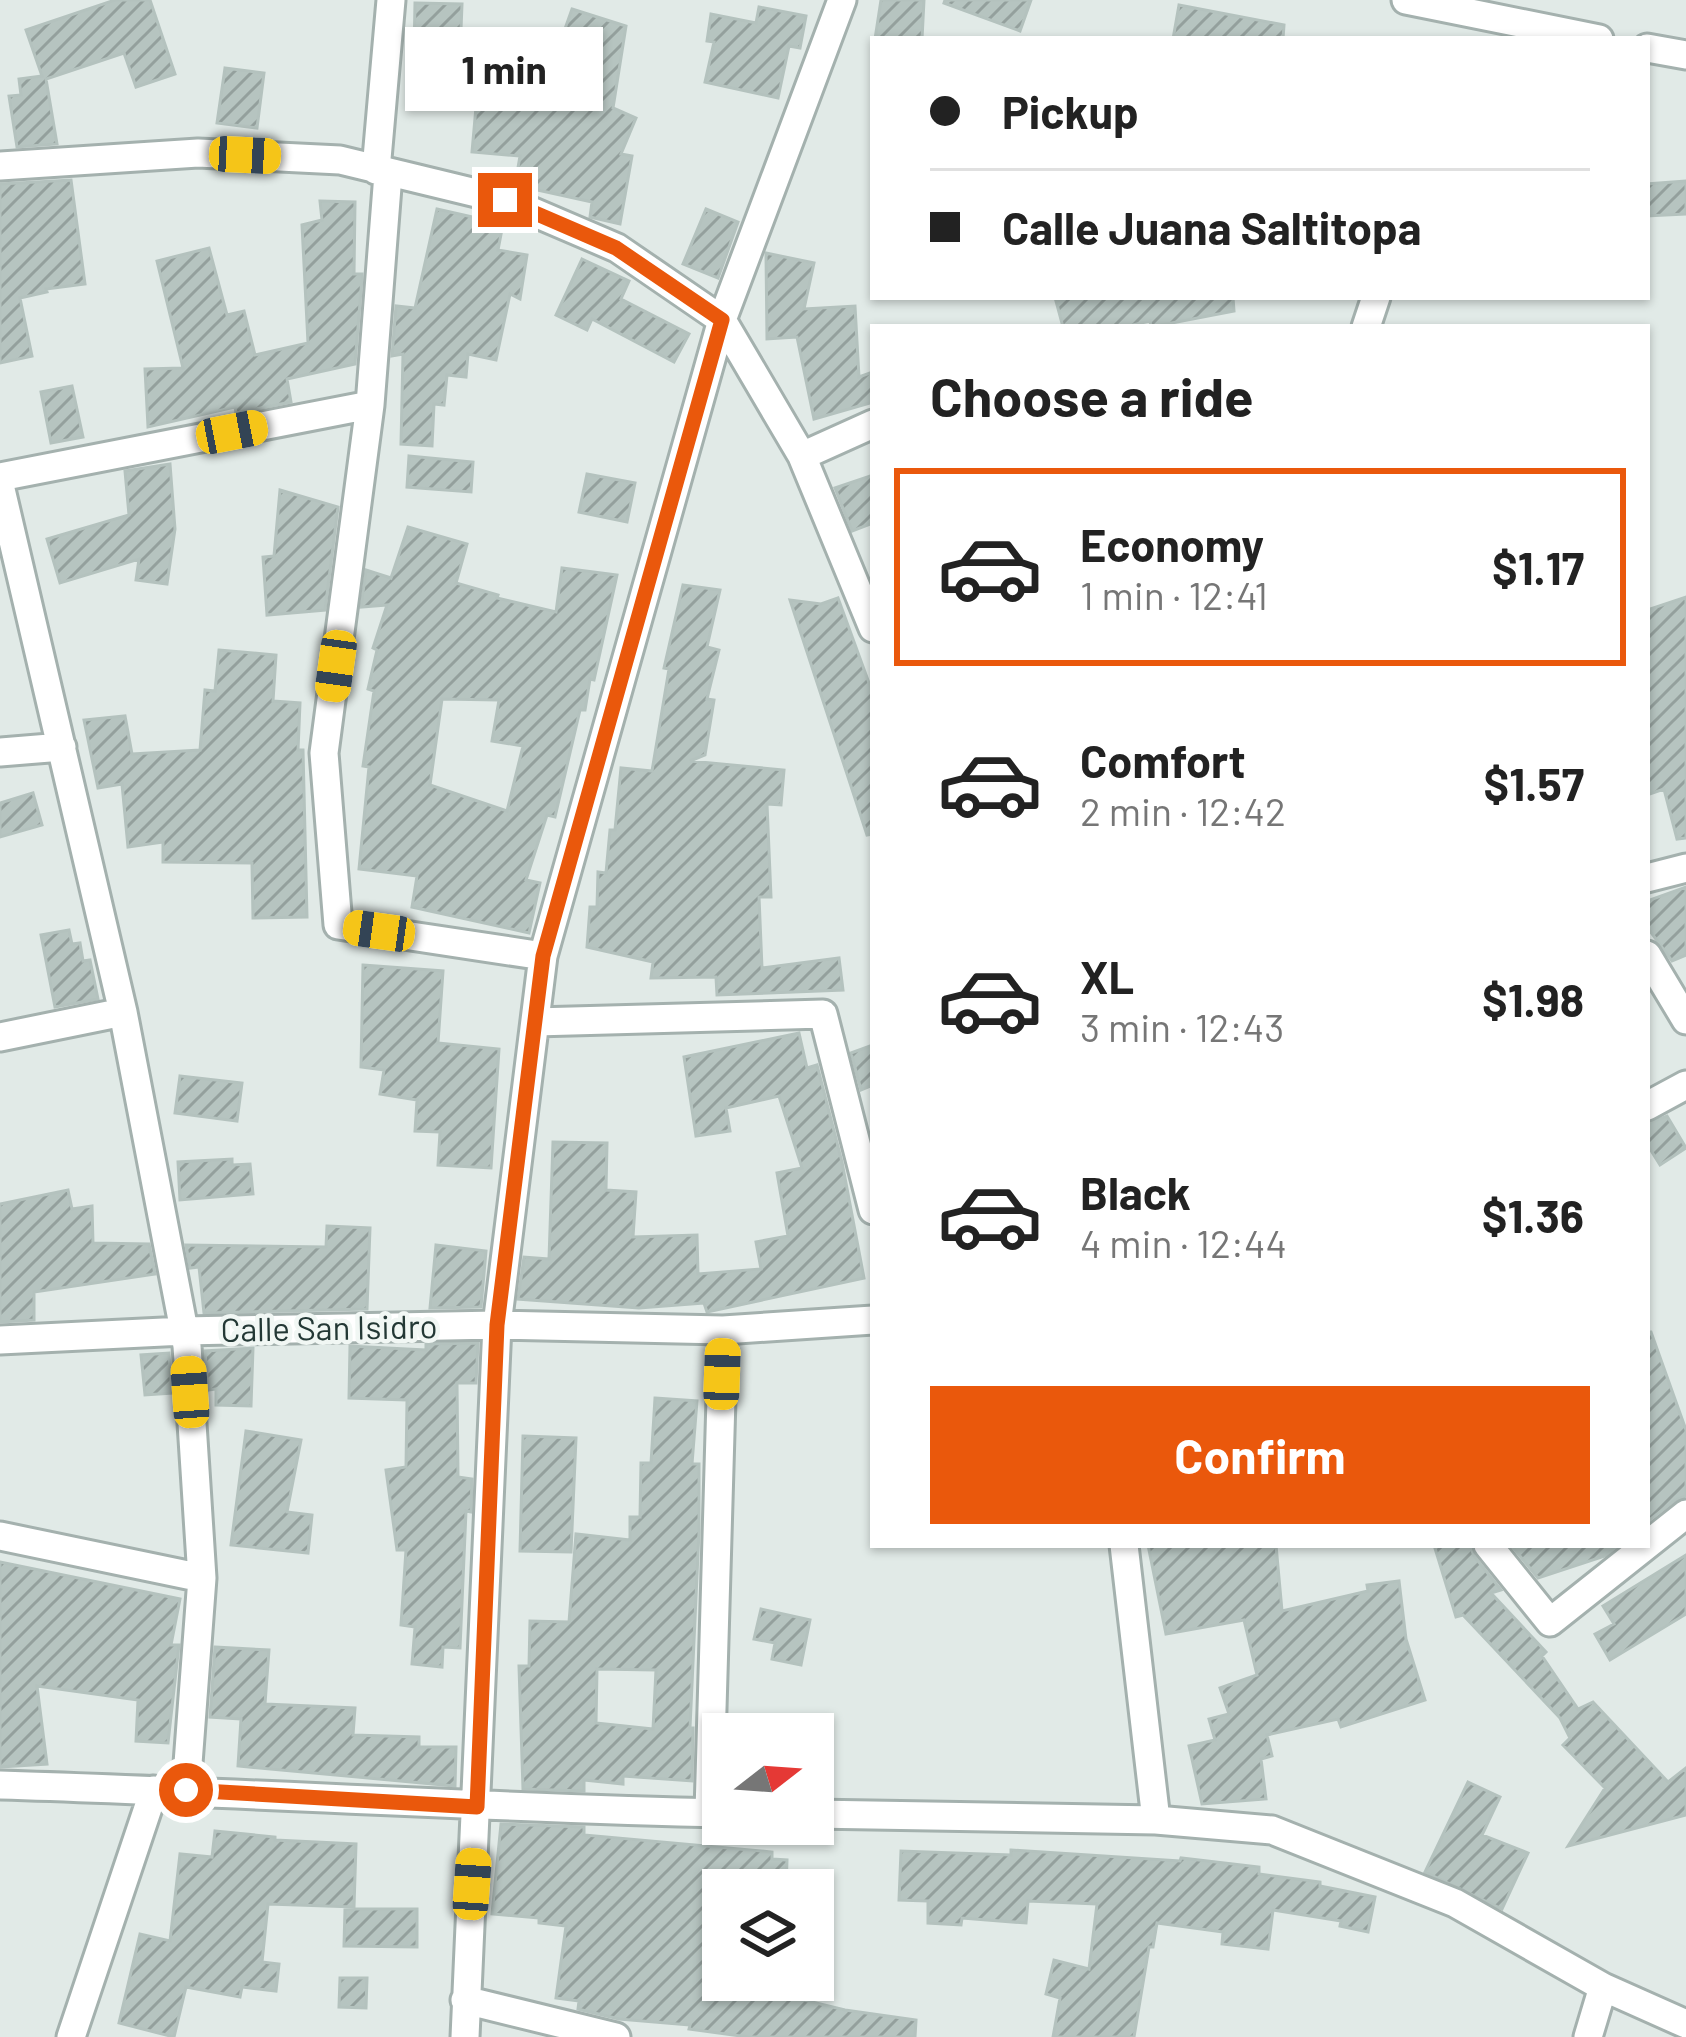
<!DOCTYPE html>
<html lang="en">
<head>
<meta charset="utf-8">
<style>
	body { margin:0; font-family:Barlow,sans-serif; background:#f6f6f6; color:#222; height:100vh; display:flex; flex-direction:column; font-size:45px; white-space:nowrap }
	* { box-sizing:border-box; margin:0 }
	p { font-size:39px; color:#767676 }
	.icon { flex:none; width:66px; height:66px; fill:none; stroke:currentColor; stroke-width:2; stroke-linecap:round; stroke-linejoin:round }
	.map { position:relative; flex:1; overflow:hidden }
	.side { position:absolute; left:870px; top:324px; width:780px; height:1224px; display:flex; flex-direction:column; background:#fff; border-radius:0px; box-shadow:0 3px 9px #0004 }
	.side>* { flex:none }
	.hud { position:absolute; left:870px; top:36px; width:780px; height:264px; border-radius:0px; box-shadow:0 3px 9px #0004; display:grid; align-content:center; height:264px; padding:0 60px; background:#fff }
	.needle { width:78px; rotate:73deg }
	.controls { position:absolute; left:702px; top:1713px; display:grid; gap:24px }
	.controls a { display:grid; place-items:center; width:132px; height:132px; border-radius:0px; background:#fff; box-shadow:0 3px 9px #0004; font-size:60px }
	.end { position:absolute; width:54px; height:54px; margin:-27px; border:15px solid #ea580c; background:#fff; box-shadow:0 0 0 6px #fff }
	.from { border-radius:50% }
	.bubble { position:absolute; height:84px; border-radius:0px; background:#fff; box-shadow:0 3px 9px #0004; font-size:39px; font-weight:700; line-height:84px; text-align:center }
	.car { position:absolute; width:36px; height:72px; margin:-36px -18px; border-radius:15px; box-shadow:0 0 9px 3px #0007; background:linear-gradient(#f5c518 24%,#345 0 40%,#f5c518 0 76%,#345 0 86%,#f5c518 0) }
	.hud b { display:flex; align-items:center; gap:42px; height:114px; font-size:45px }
	.hud b+b { border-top:3px solid #e0e0e0 }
	.hud i { width:30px; height:30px; background:#222 }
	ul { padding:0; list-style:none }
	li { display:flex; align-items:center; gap:36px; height:198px; margin:0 24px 18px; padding:0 36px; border:6px solid transparent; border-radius:0px }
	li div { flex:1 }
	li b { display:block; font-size:45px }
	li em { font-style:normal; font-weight:700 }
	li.on { border-color:#ea580c }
	li>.icon { width:108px; height:108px; stroke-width:1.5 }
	h2 { padding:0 60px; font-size:54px; line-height:144px }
	.cta { display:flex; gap:24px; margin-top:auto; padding:24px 60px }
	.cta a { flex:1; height:138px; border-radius:0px; background:#ea580c; color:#fff; font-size:48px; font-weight:700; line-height:138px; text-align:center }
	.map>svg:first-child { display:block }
	.building { fill:url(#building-hatch); stroke:#b4c2be; stroke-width:3; fill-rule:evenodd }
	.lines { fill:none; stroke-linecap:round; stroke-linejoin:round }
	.minor-casing { stroke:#a4b1ae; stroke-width:33 }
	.minor { stroke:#fff; stroke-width:27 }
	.route { stroke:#ea580c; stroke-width:15 }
	.labels { text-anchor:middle; stroke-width:9; stroke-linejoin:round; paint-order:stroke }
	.street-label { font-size:33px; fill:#233835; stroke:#f1f7f4 }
</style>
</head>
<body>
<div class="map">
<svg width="1686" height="2037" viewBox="0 0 1686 2037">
	<defs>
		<pattern id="building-hatch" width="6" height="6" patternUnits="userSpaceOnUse" patternTransform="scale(3)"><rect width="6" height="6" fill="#b6c4c0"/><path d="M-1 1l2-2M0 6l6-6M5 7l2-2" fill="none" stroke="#94a09d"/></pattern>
	</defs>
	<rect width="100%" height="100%" fill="#e1eae7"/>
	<path class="building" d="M 115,0 L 150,0 L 175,74 L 136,87 L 124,53 L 46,79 L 57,144 L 17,147 L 9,96 L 21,95 L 19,79 L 42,76 L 26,30 Z
		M 881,0 L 924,0 L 922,39 L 875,39 Z
		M 945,0 L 1031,0 L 1020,31 L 944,3 Z
		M 415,3 L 462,4 L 460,55 L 414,53 Z
		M 1179,5 L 1284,25 L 1283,39 L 1173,39 Z
		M 759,7 L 806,16 L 800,48 L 789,46 L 778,98 L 705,82 L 714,42 L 707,41 L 711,14 L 756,23 Z
		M 572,9 L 626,26 L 613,108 L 636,118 L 621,154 L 632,156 L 620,224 L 590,217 L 592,202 L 515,185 L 520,156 L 472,152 L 480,62 L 515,65 L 556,54 Z
		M 225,68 L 264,73 L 257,128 L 217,123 Z
		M 71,180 L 85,284 L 46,289 L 47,292 L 20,298 L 32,356 L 0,363 L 0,184 Z
		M 1686,181 L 1686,214 L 1647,216 L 1647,184 Z
		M 320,201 L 355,202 L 354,274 L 362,274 L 362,278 L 355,364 L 287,379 L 291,402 L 236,413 L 235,407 L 148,427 L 145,369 L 183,368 L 157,261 L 209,248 L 227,315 L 244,311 L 255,355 L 308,343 L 302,225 L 322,220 Z
		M 437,209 L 503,224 L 498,250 L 527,255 L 520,299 L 510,294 L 496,360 L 468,354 L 466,377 L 447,375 L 444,405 L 434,404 L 432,446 L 401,444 L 403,354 L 392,356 L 396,306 L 415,308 Z
		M 706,209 L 738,222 L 718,278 L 683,264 Z
		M 766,253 L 814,263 L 804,309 L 855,306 L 859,377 L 873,372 L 873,402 L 814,419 L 797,337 L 767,339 Z
		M 582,259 L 629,281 L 621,299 L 689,334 L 674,362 L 592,319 L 587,330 L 556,315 Z
		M 1072,297 L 1233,297 L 1234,311 L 1151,327 L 1150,321 L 1124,327 L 1063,327 L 1056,301 Z
		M 72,386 L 83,437 L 51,443 L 41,392 Z
		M 409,456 L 473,462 L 471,492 L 407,487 Z
		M 170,464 L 175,529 L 167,584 L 136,580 L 139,559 L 60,583 L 47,539 L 129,515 L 125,471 Z
		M 587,474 L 635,483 L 627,522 L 579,512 Z
		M 873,475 L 873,523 L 852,531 L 835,488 Z
		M 280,490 L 338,507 L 325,610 L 267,615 L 263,557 L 274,556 Z
		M 408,527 L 467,544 L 456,583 L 498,595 L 497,598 L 556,612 L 562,568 L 617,575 L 594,680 L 590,679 L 585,710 L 580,710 L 555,817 L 547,815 L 526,880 L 540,883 L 529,933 L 412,907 L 417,876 L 359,869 L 369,767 L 363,766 L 374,691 L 368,689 L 377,650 L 373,648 L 387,605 L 361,607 L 366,570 L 391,578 ZM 442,699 L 499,700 L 492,741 L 523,746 L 507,811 L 430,785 Z
		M 683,585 L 720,590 L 707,647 L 719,650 L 707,699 L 714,700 L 705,755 L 690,761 L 784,770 L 781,805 L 767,804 L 771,897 L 759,897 L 762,968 L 839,958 L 843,990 L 717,995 L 716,977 L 651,978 L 653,962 L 587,947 L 590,907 L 597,907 L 598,872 L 606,873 L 610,830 L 615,830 L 621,768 L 652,771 L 669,669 L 664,668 Z
		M 1686,597 L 1686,838 L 1677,839 L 1664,789 L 1647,795 L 1647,610 Z
		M 838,598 L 873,694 L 873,834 L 867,835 L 790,600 L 821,604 Z
		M 219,650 L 276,655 L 273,701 L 300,703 L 298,750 L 303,750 L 307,917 L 253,918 L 252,863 L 163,862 L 163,842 L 128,847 L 122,784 L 98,788 L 84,720 L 125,716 L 132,754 L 200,750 L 205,690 L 215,691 Z
		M 33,793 L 42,825 L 0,837 L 0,803 Z
		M 1686,887 L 1686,955 L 1672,961 L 1647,927 L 1647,901 Z
		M 69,930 L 72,944 L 80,943 L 83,961 L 90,960 L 98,999 L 55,1007 L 41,935 Z
		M 363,965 L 443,971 L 438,1043 L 499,1049 L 491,1168 L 438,1165 L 440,1132 L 415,1131 L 417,1100 L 380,1094 L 384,1070 L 361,1067 Z
		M 799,1033 L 807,1068 L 817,1065 L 842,1162 L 864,1278 L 707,1312 L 704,1303 L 639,1308 L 518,1299 L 524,1257 L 549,1259 L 553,1142 L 607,1143 L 606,1190 L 636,1192 L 633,1237 L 697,1235 L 698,1274 L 761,1269 L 756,1242 L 788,1236 L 777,1173 L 802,1168 L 779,1096 L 726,1108 L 730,1131 L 696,1136 L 684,1057 Z
		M 873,1045 L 873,1085 L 861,1090 L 851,1053 Z
		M 180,1076 L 242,1083 L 237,1121 L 175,1113 Z
		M 1667,1116 L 1686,1148 L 1660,1165 L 1647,1144 L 1647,1124 Z
		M 232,1159 L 232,1165 L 250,1164 L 253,1194 L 180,1200 L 178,1162 Z
		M 68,1190 L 72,1209 L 92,1206 L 93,1243 L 149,1244 L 155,1274 L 34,1292 L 34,1320 L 0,1322 L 0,1204 Z
		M 327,1226 L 370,1228 L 367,1309 L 204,1313 L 199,1267 L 190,1268 L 186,1245 L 326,1247 Z
		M 436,1245 L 486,1251 L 481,1307 L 430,1308 Z
		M 1647,1332 L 1651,1332 L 1686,1430 L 1686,1496 L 1675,1500 L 1647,1522 Z
		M 478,1343 L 476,1383 L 457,1383 L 458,1477 L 472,1479 L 471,1512 L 466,1511 L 460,1648 L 443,1647 L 442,1667 L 412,1664 L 415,1627 L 401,1625 L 406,1550 L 397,1550 L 386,1470 L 406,1467 L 407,1400 L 349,1398 L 350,1346 L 426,1350 L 426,1344 Z
		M 253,1348 L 251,1406 L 216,1405 L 216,1389 L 208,1390 L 205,1351 Z
		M 169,1353 L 172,1393 L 145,1395 L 141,1355 Z
		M 655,1398 L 697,1401 L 692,1464 L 699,1464 L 699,1532 L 690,1728 L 693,1728 L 692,1781 L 623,1776 L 623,1784 L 584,1780 L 584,1791 L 523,1789 L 519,1666 L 529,1666 L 530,1621 L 569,1622 L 576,1534 L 630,1540 L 630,1517 L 640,1517 L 641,1463 L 651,1463 ZM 597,1669 L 656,1670 L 653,1729 L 596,1723 Z
		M 246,1431 L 301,1440 L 287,1512 L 312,1515 L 308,1553 L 231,1545 Z
		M 523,1436 L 576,1438 L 571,1552 L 520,1551 Z
		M 1148,1545 L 1276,1545 L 1282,1611 L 1368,1591 L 1367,1585 L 1399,1581 L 1406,1639 L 1425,1700 L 1341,1727 L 1338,1719 L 1267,1735 L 1272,1756 L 1261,1759 L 1266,1799 L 1202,1804 L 1189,1746 L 1215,1740 L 1209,1719 L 1229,1714 L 1220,1688 L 1257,1675 L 1244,1620 L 1166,1634 Z
		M 1434,1545 L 1470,1545 L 1474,1556 L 1501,1590 L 1491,1593 L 1546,1652 L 1542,1656 L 1578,1709 L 1593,1702 L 1668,1782 L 1686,1768 L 1686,1815 L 1568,1846 L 1605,1788 L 1563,1745 L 1570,1738 L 1560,1718 L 1463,1615 L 1456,1617 Z
		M 1511,1545 L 1618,1545 L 1605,1556 L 1538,1578 Z
		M 1686,1555 L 1686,1614 L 1610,1660 L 1595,1634 L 1614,1624 L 1603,1606 Z
		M 0,1562 L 180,1599 L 171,1645 L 179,1645 L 168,1743 L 136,1741 L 138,1700 L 37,1686 L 47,1764 L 0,1767 Z
		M 761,1609 L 810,1620 L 801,1665 L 772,1659 L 775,1643 L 754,1639 Z
		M 215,1647 L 269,1650 L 265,1704 L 355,1708 L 353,1735 L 419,1737 L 419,1747 L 456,1747 L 455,1786 L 238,1766 L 241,1719 L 210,1717 Z
		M 1468,1782 L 1500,1797 L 1482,1835 L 1528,1853 L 1502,1909 L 1425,1872 Z
		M 501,1824 L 584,1827 L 584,1835 L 772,1852 L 772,1859 L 787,1860 L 786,1890 L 723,1890 L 723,1907 L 715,1906 L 709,1984 L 767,1991 L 845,2010 L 916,2020 L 915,2037 L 748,2037 L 689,2029 L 690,2025 L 619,2019 L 578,2009 L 579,2001 L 556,1998 L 566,1926 L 539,1923 L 539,1918 L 492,1914 Z
		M 215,1831 L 275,1837 L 275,1840 L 356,1844 L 354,1907 L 268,1904 L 262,1962 L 279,1964 L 276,1991 L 242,1987 L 240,1997 L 186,1987 L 174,2037 L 119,2023 L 140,1934 L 170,1941 L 180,1854 L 212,1857 Z
		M 1011,1850 L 1180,1861 L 1181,1858 L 1259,1867 L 1259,1874 L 1320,1882 L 1320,1886 L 1375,1897 L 1368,1932 L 1340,1926 L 1341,1921 L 1273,1910 L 1268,1949 L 1222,1944 L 1223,1932 L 1157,1923 L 1153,1947 L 1149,1947 L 1134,2037 L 1053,2037 L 1060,1998 L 1046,1994 L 1054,1960 L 1089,1969 L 1097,1904 L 1028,1901 L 1026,1923 L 962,1918 L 961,1925 L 928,1923 L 928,1901 L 899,1900 L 901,1851 L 1011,1855 Z
		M 345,1909 L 417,1909 L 417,1947 L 344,1946 Z
		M 340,1978 L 367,1978 L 366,2008 L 339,2007 Z"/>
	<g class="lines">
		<g class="minor-casing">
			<path id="minor" d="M 1406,0 L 1599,39
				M 1647,48 L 1686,55
				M 0,166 L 198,153 L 340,160 L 505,200 L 617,248 L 722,320 L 802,456 L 873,628
				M 376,170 L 391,0
				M 388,174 L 370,405 L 324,753 L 338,925 L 543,956
				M 1366,327 L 1376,297
				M 802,456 L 873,424
				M 0,477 L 370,405
				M 0,485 L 123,1012 L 187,1346 L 202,1578 L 186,1790
				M 0,752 L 62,747
				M 1647,878 L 1686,868
				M 1647,955 L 1686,1020
				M 535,1022 L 823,1014 L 873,1210
				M 0,1037 L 123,1012
				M 1647,1106 L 1686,1085
				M 0,1340 L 184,1331 L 497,1325 L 723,1330 L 873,1320
				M 0,1536 L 202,1578
				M 1124,1545 L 1156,1820
				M 1488,1545 L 1550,1622 L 1686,1514
				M 0,1785 C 241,1792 482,1808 723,1813
				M 709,1812 L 723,1330
				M 813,1814 L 1156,1820 L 1272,1830 L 1455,1903 L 1603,1987 L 1686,2024
				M 465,2000 L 616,2037
				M 71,2037 L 154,1790
				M 465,2037 L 497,1325 L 543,956 L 722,320 L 842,0
				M 1588,2037 L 1603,1987"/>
		</g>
		<use href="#minor" class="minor"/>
	</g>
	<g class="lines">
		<path class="route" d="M 186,1790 L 477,1807 L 497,1325 L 543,956 L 722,320 L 616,248 L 505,200"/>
	</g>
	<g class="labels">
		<g class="street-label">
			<text transform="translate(329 1328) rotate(-1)" y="12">Calle San Isidro</text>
		</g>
	</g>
</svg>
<div class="controls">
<a><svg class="needle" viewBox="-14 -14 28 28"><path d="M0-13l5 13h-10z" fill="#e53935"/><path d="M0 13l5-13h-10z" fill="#767676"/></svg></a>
<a><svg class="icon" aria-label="layers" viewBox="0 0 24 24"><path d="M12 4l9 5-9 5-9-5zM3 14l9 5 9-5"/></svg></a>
</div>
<i class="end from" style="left:186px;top:1790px"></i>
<i class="end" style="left:505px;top:200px"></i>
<div class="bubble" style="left:405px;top:27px;width:198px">1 min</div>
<i class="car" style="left:245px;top:155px;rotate:93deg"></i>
<i class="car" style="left:232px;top:432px;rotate:79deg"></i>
<i class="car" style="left:336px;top:666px;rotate:188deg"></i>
<i class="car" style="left:379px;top:931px;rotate:278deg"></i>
<i class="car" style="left:722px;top:1374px;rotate:2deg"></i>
<i class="car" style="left:190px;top:1392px;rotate:356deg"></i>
<i class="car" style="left:472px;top:1884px;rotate:4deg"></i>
<div class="hud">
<b><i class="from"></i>Pickup</b>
<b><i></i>Calle Juana Saltitopa</b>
</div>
<section class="side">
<h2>Choose a ride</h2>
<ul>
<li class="on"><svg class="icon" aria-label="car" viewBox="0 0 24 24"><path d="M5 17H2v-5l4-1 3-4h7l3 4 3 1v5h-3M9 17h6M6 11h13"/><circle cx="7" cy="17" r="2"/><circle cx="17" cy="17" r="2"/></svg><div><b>Economy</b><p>1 min · 12:41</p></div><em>$1.17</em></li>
<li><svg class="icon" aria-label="car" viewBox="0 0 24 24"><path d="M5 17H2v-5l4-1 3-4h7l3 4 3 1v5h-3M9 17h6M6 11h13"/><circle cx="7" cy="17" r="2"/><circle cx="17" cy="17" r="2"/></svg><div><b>Comfort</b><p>2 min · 12:42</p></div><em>$1.57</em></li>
<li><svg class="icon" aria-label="car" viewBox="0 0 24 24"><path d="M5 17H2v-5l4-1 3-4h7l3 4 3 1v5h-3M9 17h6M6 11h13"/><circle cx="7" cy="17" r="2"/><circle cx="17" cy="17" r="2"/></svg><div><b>XL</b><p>3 min · 12:43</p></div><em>$1.98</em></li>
<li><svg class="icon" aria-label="car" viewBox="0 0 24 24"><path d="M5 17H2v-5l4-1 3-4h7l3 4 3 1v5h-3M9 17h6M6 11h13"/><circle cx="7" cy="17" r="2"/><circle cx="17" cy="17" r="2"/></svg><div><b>Black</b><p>4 min · 12:44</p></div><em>$1.36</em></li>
</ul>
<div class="cta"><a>Confirm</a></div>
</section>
</div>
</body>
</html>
